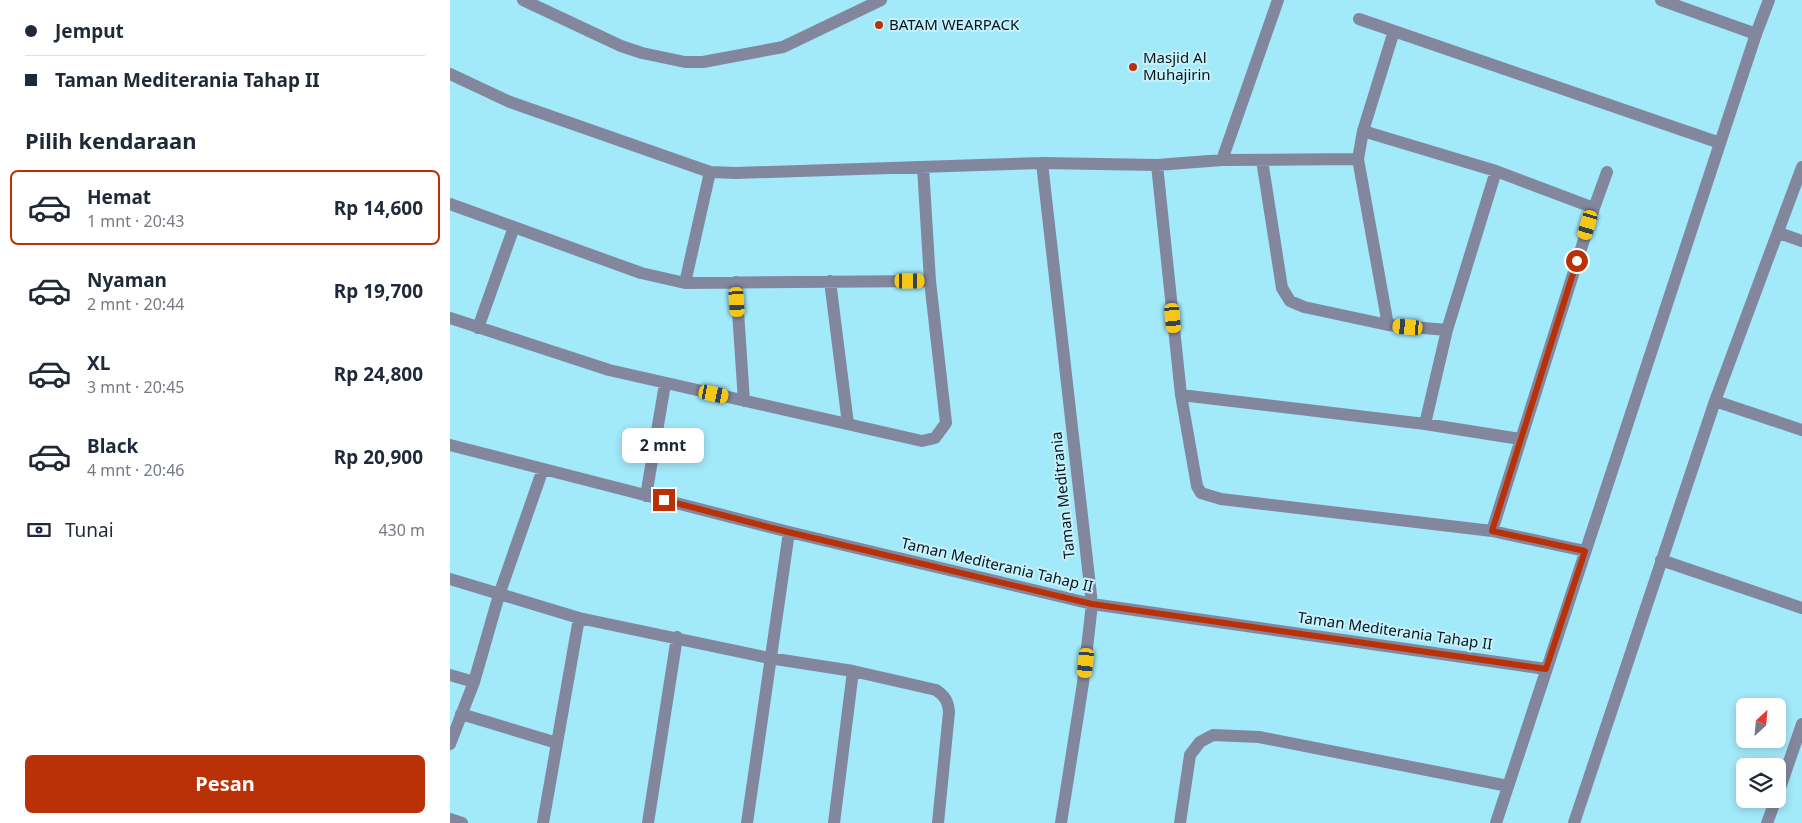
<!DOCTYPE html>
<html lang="id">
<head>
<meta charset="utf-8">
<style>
	body { margin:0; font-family:"Noto Sans",sans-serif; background:#f2f2f3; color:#1f2937; height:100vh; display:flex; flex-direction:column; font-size:19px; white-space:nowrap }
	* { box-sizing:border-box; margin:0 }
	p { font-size:16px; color:#747a83 }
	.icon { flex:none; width:28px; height:28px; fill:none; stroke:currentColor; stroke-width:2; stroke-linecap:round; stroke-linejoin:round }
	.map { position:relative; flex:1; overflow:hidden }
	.details { display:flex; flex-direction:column; background:#fff; width:450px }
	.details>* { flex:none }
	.hud { display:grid; align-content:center; height:110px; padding:0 25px; background:#fff }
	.needle { width:32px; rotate:26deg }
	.buttons { position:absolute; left:1286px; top:698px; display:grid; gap:10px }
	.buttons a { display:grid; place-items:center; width:50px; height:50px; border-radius:8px; background:#fff; box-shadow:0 2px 8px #0003; font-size:25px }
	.end { position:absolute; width:22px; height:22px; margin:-11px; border:6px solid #bb3107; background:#fff; box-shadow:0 0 0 2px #fff }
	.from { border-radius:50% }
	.bubble { position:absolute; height:35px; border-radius:8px; background:#fff; box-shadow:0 2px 8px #0003; font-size:16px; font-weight:700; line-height:35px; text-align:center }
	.car { position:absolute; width:15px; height:30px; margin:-15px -8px; border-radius:6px; box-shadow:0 0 4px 1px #0007; background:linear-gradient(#f5c518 24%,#345 0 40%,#f5c518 0 76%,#345 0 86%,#f5c518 0) }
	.hud b { display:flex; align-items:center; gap:18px; height:48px; font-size:19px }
	.hud b+b { border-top:1px solid #e0e1e3 }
	.hud i { width:12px; height:12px; background:#1f2937 }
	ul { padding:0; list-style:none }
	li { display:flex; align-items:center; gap:15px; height:75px; margin:0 10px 8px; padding:0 15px; border:2px solid transparent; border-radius:8px }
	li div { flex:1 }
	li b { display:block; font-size:19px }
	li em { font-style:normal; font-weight:700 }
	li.on { border-color:#bb3107 }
	li>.icon { width:45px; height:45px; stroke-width:1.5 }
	h2 { padding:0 25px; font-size:22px; line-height:60px }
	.pay { display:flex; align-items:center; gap:12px; height:55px; padding:0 25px; font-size:19px }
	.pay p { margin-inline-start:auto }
	.action { display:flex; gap:10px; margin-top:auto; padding:10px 25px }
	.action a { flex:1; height:58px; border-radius:8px; background:#bb3107; color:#fff; font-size:20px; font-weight:700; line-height:58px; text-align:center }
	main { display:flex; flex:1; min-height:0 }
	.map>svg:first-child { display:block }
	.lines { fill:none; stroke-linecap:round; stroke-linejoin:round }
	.service { stroke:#82879d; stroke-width:12 }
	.minor { stroke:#82879d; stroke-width:12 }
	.route { stroke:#bb3107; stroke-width:6 }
	.poi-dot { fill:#bb3107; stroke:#c8f1fb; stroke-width:2 }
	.labels { text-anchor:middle; stroke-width:4; stroke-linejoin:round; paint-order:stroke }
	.poi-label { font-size:15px; fill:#00161d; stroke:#c8f1fb; text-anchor:start }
	.street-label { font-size:15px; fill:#00161d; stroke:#c8f1fb }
</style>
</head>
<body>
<main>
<section class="details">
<div class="hud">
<b><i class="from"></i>Jemput</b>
<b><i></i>Taman Mediterania Tahap II</b>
</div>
<h2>Pilih kendaraan</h2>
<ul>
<li class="on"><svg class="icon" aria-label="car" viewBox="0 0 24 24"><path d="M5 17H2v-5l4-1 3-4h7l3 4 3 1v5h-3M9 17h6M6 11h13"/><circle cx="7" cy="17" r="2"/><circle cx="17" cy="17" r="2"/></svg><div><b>Hemat</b><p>1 mnt · 20:43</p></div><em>Rp 14,600</em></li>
<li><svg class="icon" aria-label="car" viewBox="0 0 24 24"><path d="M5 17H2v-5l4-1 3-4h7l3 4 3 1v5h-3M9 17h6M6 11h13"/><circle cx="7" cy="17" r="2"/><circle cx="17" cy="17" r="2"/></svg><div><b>Nyaman</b><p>2 mnt · 20:44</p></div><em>Rp 19,700</em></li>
<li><svg class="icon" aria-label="car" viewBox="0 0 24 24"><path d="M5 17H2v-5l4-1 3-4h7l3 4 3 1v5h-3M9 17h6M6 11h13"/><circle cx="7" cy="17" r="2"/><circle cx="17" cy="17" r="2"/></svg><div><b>XL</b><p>3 mnt · 20:45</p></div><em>Rp 24,800</em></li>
<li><svg class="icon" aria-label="car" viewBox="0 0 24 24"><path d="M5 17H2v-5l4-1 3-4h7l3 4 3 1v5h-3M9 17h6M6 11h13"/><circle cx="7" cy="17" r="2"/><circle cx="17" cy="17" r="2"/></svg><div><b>Black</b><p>4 mnt · 20:46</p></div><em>Rp 20,900</em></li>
</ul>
<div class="pay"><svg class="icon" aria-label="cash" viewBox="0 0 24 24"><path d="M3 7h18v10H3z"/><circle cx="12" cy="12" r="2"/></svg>Tunai<p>430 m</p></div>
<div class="action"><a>Pesan</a></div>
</section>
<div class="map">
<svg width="1352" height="823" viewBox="0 0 1352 823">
	<rect width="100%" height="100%" fill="#a2e9fa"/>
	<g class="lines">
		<path class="service" d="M 1211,0 L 1306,34"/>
		<path class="minor" d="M 73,0 L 171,46 L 192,53 L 235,62 L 253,62 L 333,47 L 431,0
			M 909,19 L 1270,143
			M 0,74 L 60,102 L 260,172 L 286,173 L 592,163 L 707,165 L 772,160 L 908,159
			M 913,131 L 1046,171 L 1144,208 L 1042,531
			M 772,160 L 828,0
			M 812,160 L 832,288 L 840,301 L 854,307 L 938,325 L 997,330
			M 592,163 L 642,604 L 633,683 L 611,823
			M 707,165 L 731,395 L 747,486 L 751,493 L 771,499 L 1042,531 L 1135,551
			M 0,204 L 191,273 L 235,283 L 480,281
			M 1144,208 L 1157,172
			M 1329,233 L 1352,241
			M 380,281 L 398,424
			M 286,282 L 294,401
			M 235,283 L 260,172
			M 0,318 L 159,370 L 472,441 L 485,438 L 496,423 L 480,281 L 473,167
			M 938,325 L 908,159 L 913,131 L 944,31
			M 28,328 L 64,227
			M 731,395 L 975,424 L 1070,439
			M 1265,401 L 1352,430
			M 975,424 L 997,330 L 1046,171
			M 0,445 L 339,532 L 642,604 L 1096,669
			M 196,496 L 215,384
			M 1211,560 L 1352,608
			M 0,579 L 129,618 L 319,658 L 403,671 L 486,690 C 495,696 498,701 499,712 L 488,823
			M 0,675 L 24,682
			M 11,714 L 107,743
			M 0,744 L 24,682 L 49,595 L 93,469
			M 1328,794 L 1352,724
			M 0,819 L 12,823
			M 93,823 L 129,618
			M 198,823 L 227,637
			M 297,823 L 339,532
			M 384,823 L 403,671
			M 730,823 L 740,755 L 750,742 L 763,735 L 809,737 L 1058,786
			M 1046,823 L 1306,34 L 1319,0
			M 1124,823 L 1265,401 L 1352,167
			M 1317,823 L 1326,799"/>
	</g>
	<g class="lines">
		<path class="route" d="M 214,500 L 338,532 L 642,604 L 1096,669 L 1135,551 L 1042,531 L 1127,261"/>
	</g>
	<g class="poi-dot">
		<circle cx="429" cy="25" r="5"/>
		<circle cx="683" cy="67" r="5"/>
	</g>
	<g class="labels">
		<g class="poi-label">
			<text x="439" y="30">BATAM WEARPACK</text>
			<text x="693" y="63">Masjid Al<tspan x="693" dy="17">Muhajirin</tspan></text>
		</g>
		<g class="street-label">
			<text transform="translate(613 495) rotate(-96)" y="5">Taman Meditrania</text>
			<text transform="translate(547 565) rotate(13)" y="5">Taman Mediterania Tahap II</text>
			<text transform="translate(945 631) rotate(8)" y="5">Taman Mediterania Tahap II</text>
		</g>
	</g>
</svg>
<div class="buttons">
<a><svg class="needle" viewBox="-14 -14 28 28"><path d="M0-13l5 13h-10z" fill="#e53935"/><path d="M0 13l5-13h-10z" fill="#747a83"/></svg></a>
<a><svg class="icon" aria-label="layers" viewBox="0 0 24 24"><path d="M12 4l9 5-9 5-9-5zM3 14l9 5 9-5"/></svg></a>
</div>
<i class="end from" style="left:1127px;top:261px"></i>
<i class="end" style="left:214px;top:500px"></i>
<div class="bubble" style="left:172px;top:428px;width:82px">2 mnt</div>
<i class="car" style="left:1138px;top:225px;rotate:197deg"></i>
<i class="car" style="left:460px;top:281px;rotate:90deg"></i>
<i class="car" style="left:287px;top:302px;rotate:176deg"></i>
<i class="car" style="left:723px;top:318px;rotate:174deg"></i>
<i class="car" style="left:958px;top:327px;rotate:275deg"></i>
<i class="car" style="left:264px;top:394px;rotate:102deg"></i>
<i class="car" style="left:636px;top:663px;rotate:186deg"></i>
</div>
</main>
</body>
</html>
